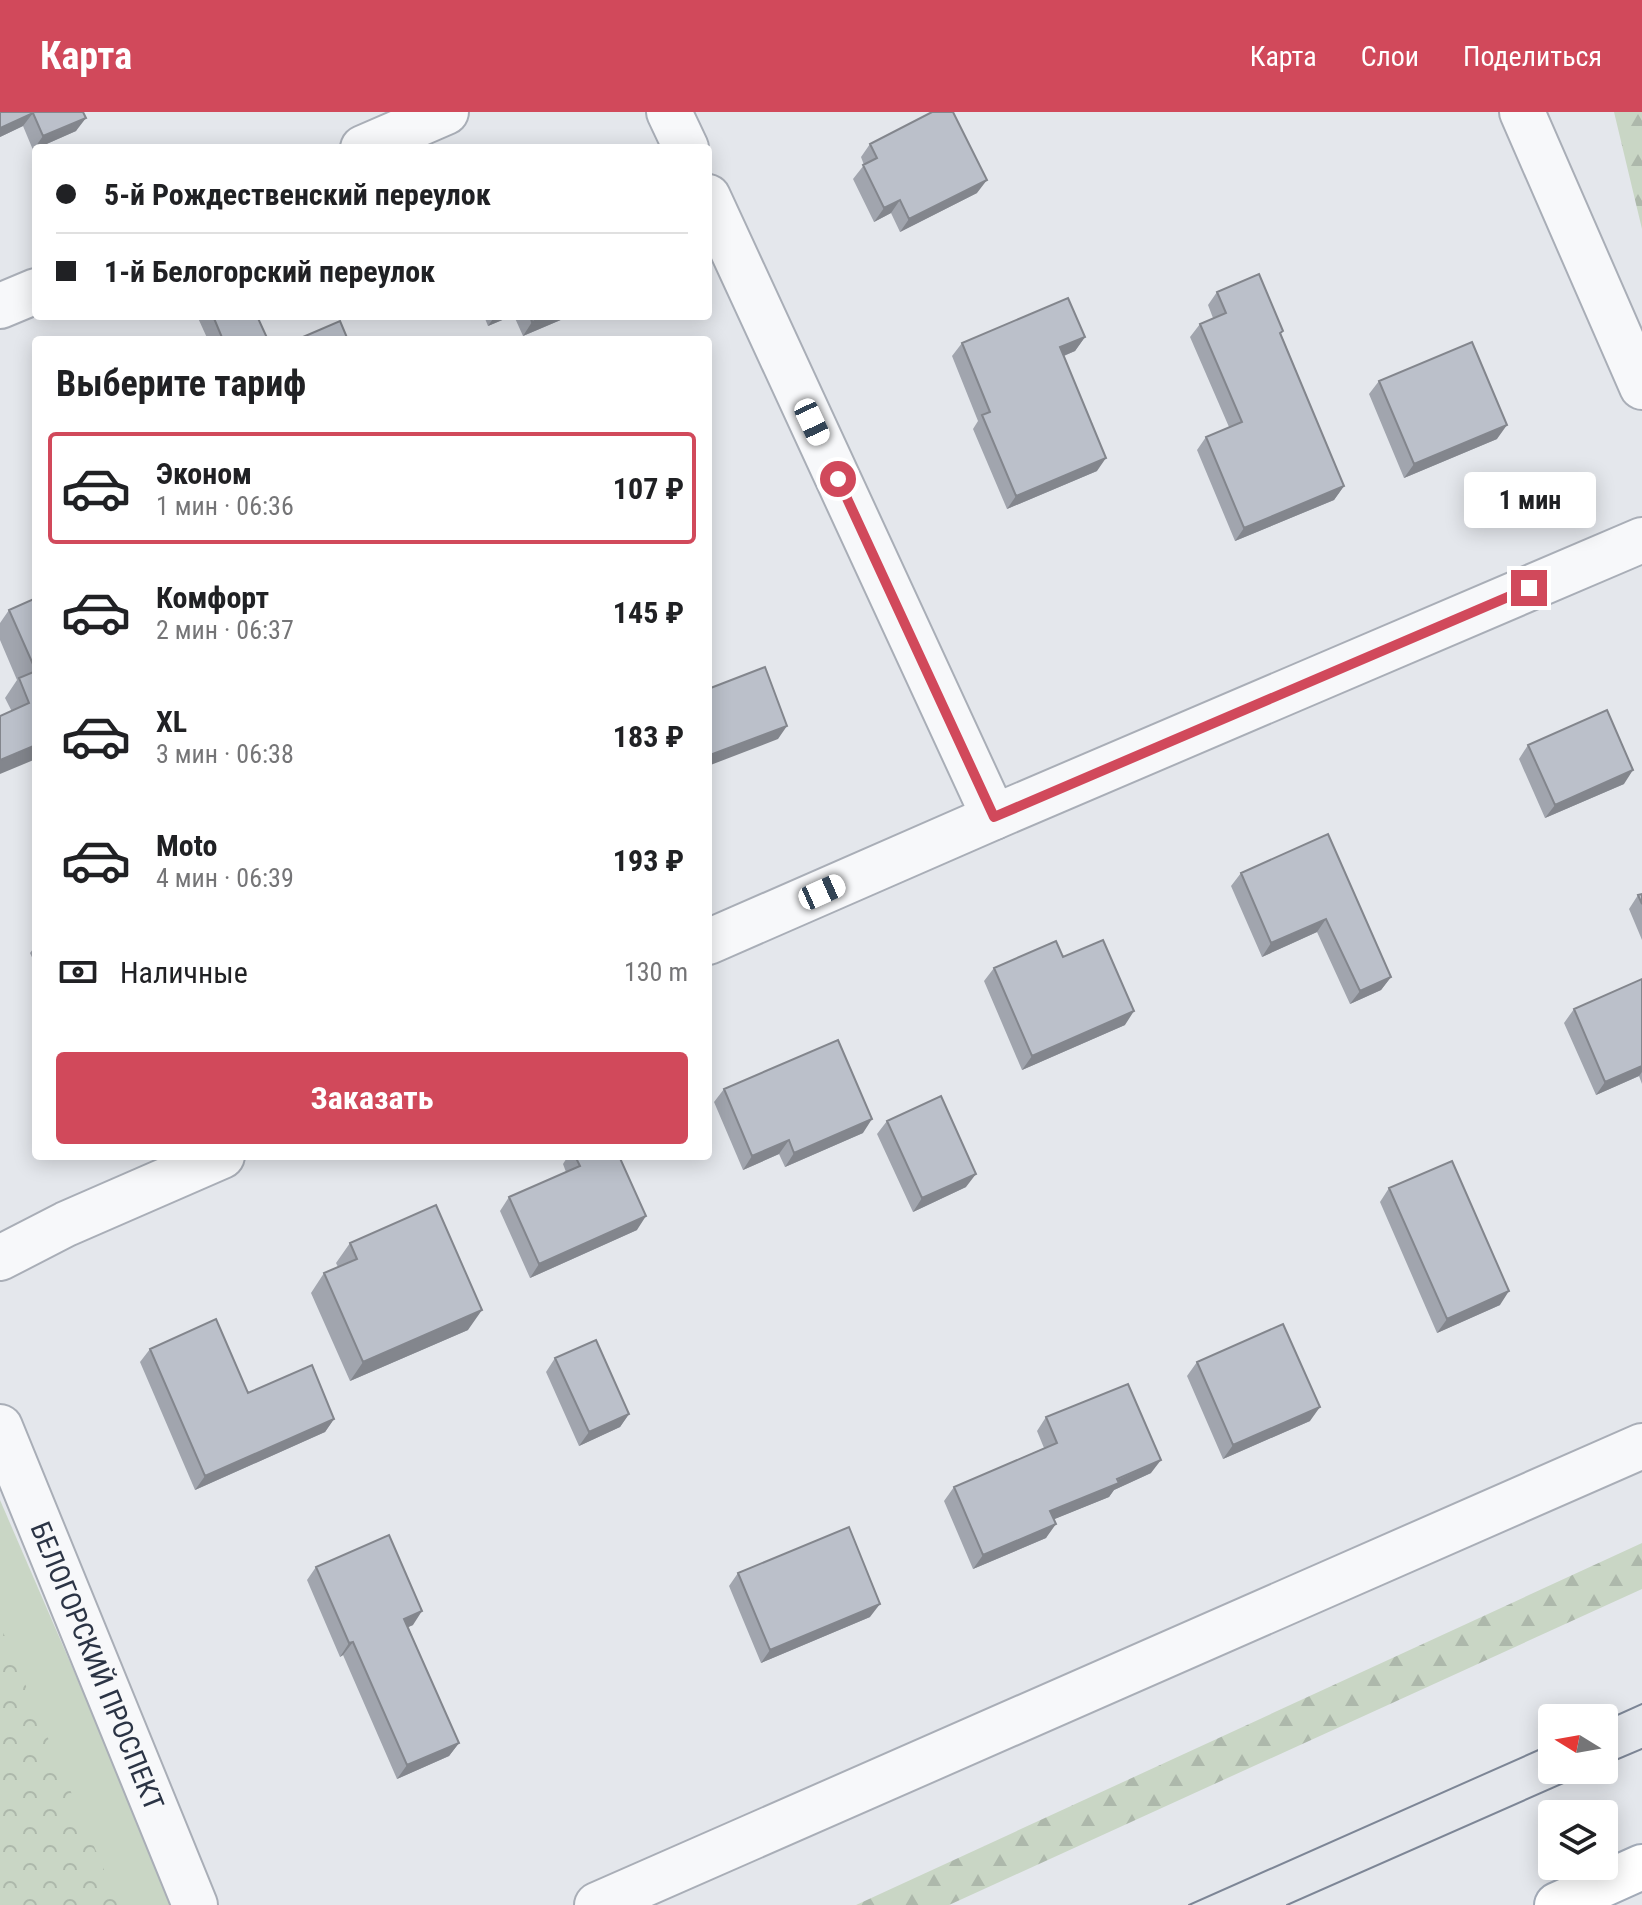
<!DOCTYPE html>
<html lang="ru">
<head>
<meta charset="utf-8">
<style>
	body { margin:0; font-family:"Roboto Condensed",sans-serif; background:#f2f2f2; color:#202124; height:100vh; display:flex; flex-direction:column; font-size:30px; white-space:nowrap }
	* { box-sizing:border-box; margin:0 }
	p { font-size:26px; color:#757577 }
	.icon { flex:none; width:44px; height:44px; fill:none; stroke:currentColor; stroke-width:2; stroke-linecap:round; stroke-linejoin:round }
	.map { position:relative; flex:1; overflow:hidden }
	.details { position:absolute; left:32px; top:224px; width:680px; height:824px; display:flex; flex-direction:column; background:#fff; border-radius:8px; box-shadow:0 4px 20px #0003 }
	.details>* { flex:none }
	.guide { position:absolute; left:32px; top:32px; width:680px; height:176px; border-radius:8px; box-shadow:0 4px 20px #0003; display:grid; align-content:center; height:176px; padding:0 24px; background:#fff }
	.needle { width:52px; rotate:281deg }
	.fabs { position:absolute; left:1538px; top:1592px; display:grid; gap:16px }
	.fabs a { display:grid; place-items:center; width:80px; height:80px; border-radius:8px; background:#fff; box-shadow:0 4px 20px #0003; font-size:40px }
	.end { position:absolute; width:36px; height:36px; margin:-18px; border:10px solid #d1495b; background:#fff; box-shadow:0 0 0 4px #fff }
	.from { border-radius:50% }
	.bubble { position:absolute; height:56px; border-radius:8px; background:#fff; box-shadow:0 4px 20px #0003; font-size:26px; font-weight:700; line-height:56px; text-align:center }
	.car { position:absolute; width:24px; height:48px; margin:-24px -12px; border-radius:10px; box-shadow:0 0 6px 2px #0007; background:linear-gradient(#fff 24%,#345 0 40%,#fff 0 76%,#345 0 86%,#fff 0) }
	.guide b { display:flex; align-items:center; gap:28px; height:76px; font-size:30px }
	.guide b+b { border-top:2px solid #e0e0e0 }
	.guide i { width:20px; height:20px; background:#202124 }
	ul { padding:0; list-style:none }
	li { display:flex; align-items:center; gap:24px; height:112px; margin:0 16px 12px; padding:0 8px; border:4px solid transparent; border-radius:8px }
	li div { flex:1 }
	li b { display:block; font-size:30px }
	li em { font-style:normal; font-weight:700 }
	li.current { border-color:#d1495b }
	li>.icon { width:72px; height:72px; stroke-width:1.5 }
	h2 { padding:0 24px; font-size:36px; line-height:96px }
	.pay { display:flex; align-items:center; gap:20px; height:88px; padding:0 24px; font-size:30px }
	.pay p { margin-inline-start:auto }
	.cta { display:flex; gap:16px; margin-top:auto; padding:16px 24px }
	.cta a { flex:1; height:92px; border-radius:8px; background:#d1495b; color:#fff; font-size:32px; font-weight:700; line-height:92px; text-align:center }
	header { display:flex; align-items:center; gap:48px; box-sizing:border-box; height:112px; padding:0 40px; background:#d1495b; color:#fff }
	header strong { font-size:38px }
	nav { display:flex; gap:44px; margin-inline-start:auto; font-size:28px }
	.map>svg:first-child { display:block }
	.grass { fill:#c9d6c5 }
	.forest { fill:url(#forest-firs) }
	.park { fill:url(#park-crowns) }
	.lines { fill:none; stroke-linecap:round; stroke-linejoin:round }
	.minor-casing { stroke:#a9aeb7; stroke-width:48 }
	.major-casing { stroke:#a3abb8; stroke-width:48 }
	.minor { stroke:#f7f8fa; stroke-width:44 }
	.major { stroke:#fff; stroke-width:44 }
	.tram { stroke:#7d8696; stroke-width:2 }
	.wall { fill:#a1a5ae }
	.shaded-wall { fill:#83868d }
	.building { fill:#bbc0ca; stroke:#83868d; stroke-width:2 }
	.route { stroke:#d1495b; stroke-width:10 }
	.labels { text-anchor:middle; stroke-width:8; stroke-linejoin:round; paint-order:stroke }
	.street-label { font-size:28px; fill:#2b3445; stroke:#f4f6f9 }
</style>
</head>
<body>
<header>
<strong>Карта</strong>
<nav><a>Карта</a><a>Слои</a><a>Поделиться</a></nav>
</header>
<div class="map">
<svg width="1642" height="1793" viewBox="0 0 1642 1793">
	<defs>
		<pattern id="forest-firs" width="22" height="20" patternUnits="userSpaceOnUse" patternTransform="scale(2)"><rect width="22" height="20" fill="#c9d6c5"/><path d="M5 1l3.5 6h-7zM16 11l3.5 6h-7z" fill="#adb8ab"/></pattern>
		<pattern id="park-crowns" width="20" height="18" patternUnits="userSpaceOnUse" patternTransform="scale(2)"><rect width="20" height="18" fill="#c9d6c5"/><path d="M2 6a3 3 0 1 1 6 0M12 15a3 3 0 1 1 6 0" fill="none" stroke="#adb8ab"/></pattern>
	</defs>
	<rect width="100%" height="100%" fill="#e4e7ec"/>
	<path class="grass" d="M 0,1388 L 175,1793 L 0,1793 Z"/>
	<path class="forest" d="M 1614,0 L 1642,0 L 1642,117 Z
		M 1642,1431 L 1642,1477 L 949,1793 L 856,1793 Z"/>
	<path class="park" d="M 0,1513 L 119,1793 L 0,1793 Z"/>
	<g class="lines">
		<g class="minor-casing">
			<g id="minor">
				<path d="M 669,0 L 686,36"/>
				<path d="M 1522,0 L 1642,275"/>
				<path d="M 363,36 L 446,0"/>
				<path d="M 708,85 L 994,705"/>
				<path d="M 0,194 L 36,179"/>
				<path d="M 708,830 L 994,705 L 1642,428"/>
				<path d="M 0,1146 L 66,1112 L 222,1044"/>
				<path id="s1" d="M 0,1315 L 195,1793"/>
				<path d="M 597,1793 L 1642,1334"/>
			</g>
		</g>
		<g class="major-casing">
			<path id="major" d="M 1557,1793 L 1642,1755"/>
		</g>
		<use href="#minor" class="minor"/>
		<use href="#major" class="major"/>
		<path class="tram" d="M 1604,1609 L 1642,1592
			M 1604,1653 L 1642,1637
			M 1189,1793 L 1552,1632
			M 1287,1793 L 1593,1658"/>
	</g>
	<path class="wall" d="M 0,0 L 83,0 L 76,19 L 33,38 L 23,14 L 0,25 Z
		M 870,32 L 977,81 L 900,120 L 891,101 L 874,110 L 853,67 L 864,53 L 861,45 Z
		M 1217,180 L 1283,219 L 1281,222 L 1344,374 L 1334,388 L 1235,429 L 1197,338 L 1206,325 L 1229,315 L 1190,225 L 1200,212 L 1213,206 L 1208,193 Z
		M 200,204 L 257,204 L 268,228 L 208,228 L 198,206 Z
		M 484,204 L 512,204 L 488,214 Z
		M 514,204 L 570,204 L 523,224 Z
		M 1085,225 L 1075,239 L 1064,244 L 1097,359 L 1007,397 L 973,317 L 978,309 L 952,244 L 962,231 Z
		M 1379,269 L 1497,327 L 1404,366 L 1369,282 Z
		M 36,486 L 36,647 L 5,586 L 17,568 L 0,528 L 0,511 L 9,498 Z
		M 1528,633 L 1624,672 L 1545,706 L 1519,647 Z
		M 1328,722 L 1391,865 L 1381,878 L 1350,892 L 1317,820 L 1262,845 L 1231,774 L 1241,761 Z
		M 1642,782 L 1642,828 L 1629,797 L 1638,783 Z
		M 36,833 L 36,854 L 30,841 Z
		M 994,856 L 1125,913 L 1022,958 L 984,869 Z
		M 1642,867 L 1642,972 L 1639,964 L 1596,983 L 1564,911 L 1574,897 Z
		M 724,977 L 863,1021 L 785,1055 L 779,1042 L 743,1058 L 714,990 Z
		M 887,1009 L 966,1075 L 913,1100 L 877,1022 Z
		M 568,1044 L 619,1044 L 637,1118 L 530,1166 L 500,1099 L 509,1085 L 566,1060 L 563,1052 Z
		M 1389,1076 L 1500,1193 L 1437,1221 L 1380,1090 Z
		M 350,1131 L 468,1218 L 350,1269 L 311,1181 L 324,1161 L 338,1155 L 336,1151 Z
		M 150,1237 L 248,1281 L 334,1307 L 325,1320 L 195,1378 L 140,1250 Z
		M 555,1246 L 629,1302 L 620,1315 L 579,1334 L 546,1260 Z
		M 1197,1250 L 1310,1309 L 1223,1347 L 1187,1264 Z
		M 1046,1305 L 1151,1361 L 1114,1378 L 1109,1385 L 1054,1407 L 1046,1426 L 973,1457 L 944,1389 L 954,1375 L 1044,1336 L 1037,1319 Z
		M 316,1455 L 413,1513 L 408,1515 L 459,1631 L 449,1644 L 397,1667 L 343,1543 L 340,1545 L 307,1468 Z
		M 738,1461 L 870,1505 L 761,1551 L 729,1474 Z"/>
	<path class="shaded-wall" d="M 33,1 L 23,14 L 0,25 L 0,16 Z
		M 86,6 L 76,19 L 33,38 L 43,24 Z
		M 987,68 L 977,81 L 900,120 L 909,107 Z
		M 900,88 L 891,101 L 874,110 L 884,96 Z
		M 495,204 L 512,204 L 488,214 Z
		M 547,204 L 570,204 L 523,224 L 532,210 Z
		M 1085,225 L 1075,239 L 1051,249 L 1060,235 Z
		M 1507,313 L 1497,327 L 1404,366 L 1414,352 Z
		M 1106,346 L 1097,359 L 1007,397 L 1016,384 Z
		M 1344,374 L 1334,388 L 1235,429 L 1244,416 Z
		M 787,614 L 778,627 L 708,654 L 708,646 L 710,643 Z
		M 36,633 L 36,647 L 0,662 L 0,648 Z
		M 1633,658 L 1624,672 L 1545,706 L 1555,693 Z
		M 1326,807 L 1317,820 L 1262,845 L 1271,831 Z
		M 1391,865 L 1381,878 L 1350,892 L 1360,879 Z
		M 1134,899 L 1125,913 L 1022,958 L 1032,944 Z
		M 1642,954 L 1642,960 L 1639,964 L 1596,983 L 1605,970 Z
		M 872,1007 L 863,1021 L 785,1055 L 794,1041 Z
		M 789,1028 L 779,1042 L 743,1058 L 752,1044 Z
		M 976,1062 L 966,1075 L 913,1100 L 922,1086 Z
		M 646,1104 L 637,1118 L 530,1166 L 539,1152 Z
		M 1509,1179 L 1500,1193 L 1437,1221 L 1447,1207 Z
		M 482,1198 L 468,1218 L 350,1269 L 363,1250 Z
		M 1320,1295 L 1310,1309 L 1223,1347 L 1233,1333 Z
		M 629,1302 L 620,1315 L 579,1334 L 589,1320 Z
		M 334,1307 L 325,1320 L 195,1378 L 205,1364 Z
		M 1161,1348 L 1151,1361 L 1114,1378 L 1109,1385 L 1040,1413 L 1050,1399 Z
		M 1056,1412 L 1046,1426 L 973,1457 L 983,1443 Z
		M 880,1492 L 870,1505 L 761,1551 L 770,1538 Z
		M 422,1499 L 413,1513 L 395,1521 L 404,1507 Z
		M 353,1530 L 343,1543 L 340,1545 L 349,1531 Z
		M 459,1631 L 449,1644 L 397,1667 L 407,1653 Z"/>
	<path class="building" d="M 0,0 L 83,0 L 86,6 L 43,24 L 33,1 L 0,16 Z
		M 932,0 L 953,0 L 987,68 L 909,107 L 900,88 L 884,96 L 863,53 L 877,46 L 870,32 Z
		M 1259,162 L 1283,219 L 1280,221 L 1344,374 L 1244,416 L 1206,325 L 1242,310 L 1200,212 L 1226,201 L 1217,180 Z
		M 1068,186 L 1085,225 L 1060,235 L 1106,346 L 1016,384 L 982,303 L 990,300 L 962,231 Z
		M 213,204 L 257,204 L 268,228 L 223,228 Z
		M 530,204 L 547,204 L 532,210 Z
		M 340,209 L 348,228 L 296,228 Z
		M 1472,230 L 1507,313 L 1414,352 L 1379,269 Z
		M 36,486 L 36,633 L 0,648 L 0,604 L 29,591 L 19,566 L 36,559 L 9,498 Z
		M 765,555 L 787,614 L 710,643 L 708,638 L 708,577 Z
		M 1607,598 L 1633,658 L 1555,693 L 1528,633 Z
		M 1328,722 L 1391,865 L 1360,879 L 1326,807 L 1271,831 L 1241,761 Z
		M 1642,782 L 1642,792 L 1638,783 Z
		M 1103,828 L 1134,899 L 1032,944 L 994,856 L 1056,829 L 1063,845 Z
		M 1642,867 L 1642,954 L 1605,970 L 1574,897 Z
		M 838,928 L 872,1007 L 794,1041 L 789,1028 L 752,1044 L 724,977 Z
		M 941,984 L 976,1062 L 922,1086 L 887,1009 Z
		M 575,1044 L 619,1044 L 646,1104 L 539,1152 L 509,1085 L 580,1054 Z
		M 1452,1049 L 1509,1179 L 1447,1207 L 1389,1076 Z
		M 436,1093 L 482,1198 L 363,1250 L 324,1161 L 357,1147 L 350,1131 Z
		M 216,1207 L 248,1281 L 312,1253 L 334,1307 L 205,1364 L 150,1237 Z
		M 1283,1212 L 1320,1295 L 1233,1333 L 1197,1250 Z
		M 596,1228 L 629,1302 L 589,1320 L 555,1246 Z
		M 1128,1272 L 1161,1348 L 1117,1367 L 1119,1371 L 1050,1399 L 1056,1412 L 983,1443 L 954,1375 L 1057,1331 L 1046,1305 Z
		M 849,1415 L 880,1492 L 770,1538 L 738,1461 Z
		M 389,1423 L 422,1499 L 404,1507 L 459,1631 L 407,1653 L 353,1530 L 349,1531 L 316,1455 Z"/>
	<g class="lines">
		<path class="route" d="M 838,367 L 994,705 L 1529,476"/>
	</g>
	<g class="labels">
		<g class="street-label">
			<text dy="10" stroke="none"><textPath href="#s1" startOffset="258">БЕЛОГОРСКИЙ ПРОСПЕКТ</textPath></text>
		</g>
	</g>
</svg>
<div class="fabs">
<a><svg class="needle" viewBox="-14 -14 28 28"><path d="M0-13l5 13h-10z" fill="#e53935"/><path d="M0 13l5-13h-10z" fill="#757577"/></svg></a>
<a><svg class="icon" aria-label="layers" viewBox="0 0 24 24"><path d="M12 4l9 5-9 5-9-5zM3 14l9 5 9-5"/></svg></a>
</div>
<i class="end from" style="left:838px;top:367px"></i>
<i class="end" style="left:1529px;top:476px"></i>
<div class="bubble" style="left:1464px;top:360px;width:132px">1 мин</div>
<i class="car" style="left:812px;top:310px;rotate:155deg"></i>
<i class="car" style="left:822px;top:780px;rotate:66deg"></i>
<div class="guide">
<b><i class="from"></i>5-й Рождественский переулок</b>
<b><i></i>1-й Белогорский переулок</b>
</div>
<section class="details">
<h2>Выберите тариф</h2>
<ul>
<li class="current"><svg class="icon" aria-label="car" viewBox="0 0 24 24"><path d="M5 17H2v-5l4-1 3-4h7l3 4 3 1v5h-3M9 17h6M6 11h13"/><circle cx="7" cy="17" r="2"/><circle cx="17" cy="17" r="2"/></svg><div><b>Эконом</b><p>1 мин · 06:36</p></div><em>107 ₽</em></li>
<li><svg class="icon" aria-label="car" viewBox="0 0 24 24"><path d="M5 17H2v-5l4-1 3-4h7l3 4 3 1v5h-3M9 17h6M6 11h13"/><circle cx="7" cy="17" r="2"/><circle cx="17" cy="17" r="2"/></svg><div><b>Комфорт</b><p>2 мин · 06:37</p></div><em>145 ₽</em></li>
<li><svg class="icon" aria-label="car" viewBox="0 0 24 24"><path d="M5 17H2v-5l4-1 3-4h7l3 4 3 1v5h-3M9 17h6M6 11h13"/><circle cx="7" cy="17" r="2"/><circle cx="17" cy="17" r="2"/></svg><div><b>XL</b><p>3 мин · 06:38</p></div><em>183 ₽</em></li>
<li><svg class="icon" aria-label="car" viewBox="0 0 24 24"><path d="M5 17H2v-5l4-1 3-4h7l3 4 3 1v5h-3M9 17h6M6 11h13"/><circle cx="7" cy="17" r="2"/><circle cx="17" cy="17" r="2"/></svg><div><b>Moto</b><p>4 мин · 06:39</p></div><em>193 ₽</em></li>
</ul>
<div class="pay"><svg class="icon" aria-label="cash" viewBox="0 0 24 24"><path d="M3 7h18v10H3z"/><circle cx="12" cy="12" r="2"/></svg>Наличные<p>130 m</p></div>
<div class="cta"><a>Заказать</a></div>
</section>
</div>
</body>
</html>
